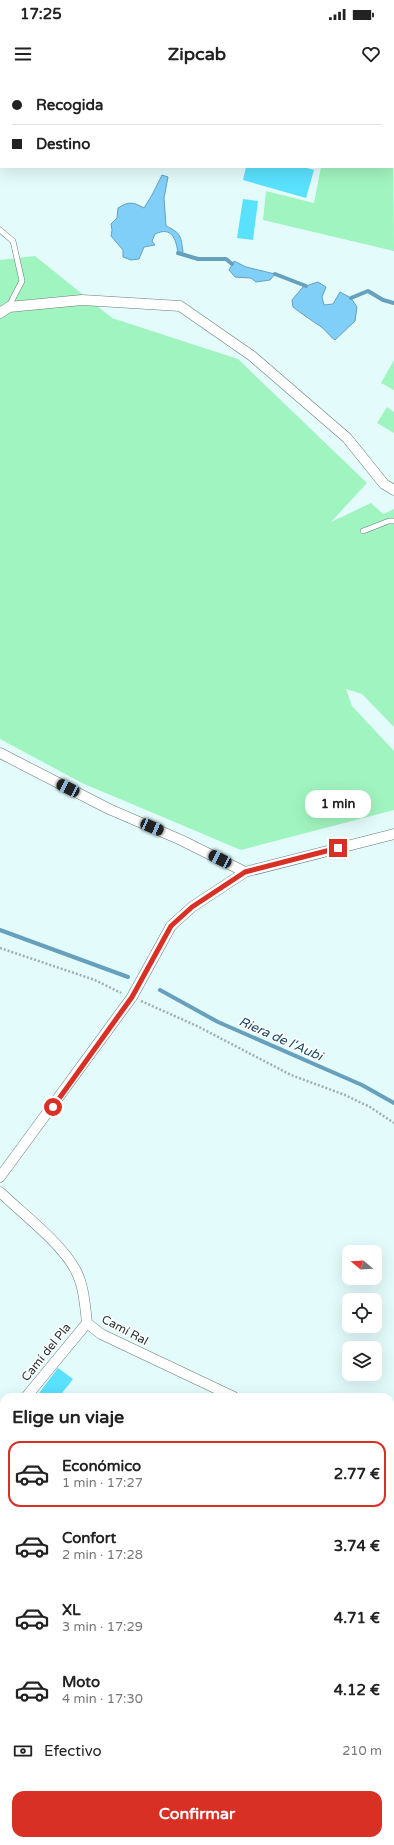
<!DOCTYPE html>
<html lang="es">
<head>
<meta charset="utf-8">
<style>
	body { margin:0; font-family:"Varela Round",sans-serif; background:#f2f2f2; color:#222; height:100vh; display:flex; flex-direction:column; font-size:15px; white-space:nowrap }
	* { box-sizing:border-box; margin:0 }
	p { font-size:13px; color:#767676 }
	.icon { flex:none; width:22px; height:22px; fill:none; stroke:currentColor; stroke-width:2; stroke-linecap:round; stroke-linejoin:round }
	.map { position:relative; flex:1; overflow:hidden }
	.sheet { position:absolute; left:0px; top:1313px; width:394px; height:452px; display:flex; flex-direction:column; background:#fff; border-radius:12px 12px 0 0; box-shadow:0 4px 16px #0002 }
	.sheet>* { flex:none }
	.guide { position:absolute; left:0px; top:0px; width:394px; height:88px; box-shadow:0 4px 16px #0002; display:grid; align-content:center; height:88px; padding:0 12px; background:#fff }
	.needle { width:26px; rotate:288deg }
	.tools { position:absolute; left:342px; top:1165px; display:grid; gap:8px }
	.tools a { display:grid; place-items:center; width:40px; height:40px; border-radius:8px; background:#fff; box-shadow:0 4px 16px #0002; font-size:20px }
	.end { position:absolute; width:18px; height:18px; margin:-9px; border:5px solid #d93025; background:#fff; box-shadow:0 0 0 2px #fff }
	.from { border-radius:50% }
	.bubble { position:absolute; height:28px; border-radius:12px; background:#fff; box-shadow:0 4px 16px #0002; font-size:13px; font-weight:700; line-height:28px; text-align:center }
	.car { position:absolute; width:12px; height:24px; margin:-12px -6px; border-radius:5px; box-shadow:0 0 3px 1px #0007; background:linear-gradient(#222 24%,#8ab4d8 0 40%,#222 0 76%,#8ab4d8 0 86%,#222 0) }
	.guide b { display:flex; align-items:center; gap:14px; height:38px; font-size:15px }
	.guide b+b { border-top:1px solid #e0e0e0 }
	.guide i { width:10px; height:10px; background:#222 }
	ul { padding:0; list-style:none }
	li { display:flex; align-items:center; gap:12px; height:66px; margin:0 8px 6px; padding:0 4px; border:2px solid transparent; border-radius:12px }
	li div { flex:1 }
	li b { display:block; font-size:15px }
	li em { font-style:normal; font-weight:700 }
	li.active { border-color:#d93025 }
	li>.icon { width:36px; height:36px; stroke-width:1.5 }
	h2 { padding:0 12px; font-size:18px; line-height:48px }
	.pay { display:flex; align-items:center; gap:10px; height:44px; padding:0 12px; font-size:15px }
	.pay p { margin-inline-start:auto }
	.button { display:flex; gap:8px; margin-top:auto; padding:8px 12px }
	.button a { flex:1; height:46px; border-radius:12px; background:#d93025; color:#fff; font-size:16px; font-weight:700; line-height:46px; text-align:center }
	.status { display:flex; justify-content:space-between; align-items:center; height:28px; padding:0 20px; background:#fff; direction:ltr }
	.status svg { height:11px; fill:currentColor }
	header { display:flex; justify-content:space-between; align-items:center; height:52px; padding:0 12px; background:#fff; font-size:18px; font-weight:700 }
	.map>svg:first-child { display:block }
	.green { fill:#a0f4bf }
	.water { fill:#80cff9; stroke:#66a0bd }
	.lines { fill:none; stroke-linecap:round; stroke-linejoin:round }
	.stream { stroke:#66a0bd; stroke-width:4 }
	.building { fill:#59e1fd }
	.lane-casing { stroke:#687d7c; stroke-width:6 }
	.street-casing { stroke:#687d7c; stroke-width:11 }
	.path { stroke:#9dafaf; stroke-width:2.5; stroke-dasharray:2 2; stroke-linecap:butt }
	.lane { stroke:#fff; stroke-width:5 }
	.street { stroke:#fff; stroke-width:10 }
	.route { stroke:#d93025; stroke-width:5 }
	.labels { text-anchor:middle; stroke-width:3; stroke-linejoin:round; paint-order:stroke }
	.street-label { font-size:12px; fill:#283130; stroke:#fff }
	.water-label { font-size:13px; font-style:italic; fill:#204c62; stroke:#fff }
</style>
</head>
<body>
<div class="status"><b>17:25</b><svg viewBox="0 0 49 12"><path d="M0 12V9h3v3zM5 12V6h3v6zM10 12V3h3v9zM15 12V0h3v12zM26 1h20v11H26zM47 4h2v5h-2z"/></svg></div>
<header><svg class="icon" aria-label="menu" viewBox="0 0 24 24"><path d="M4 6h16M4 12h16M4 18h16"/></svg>Zipcab<svg class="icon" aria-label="heart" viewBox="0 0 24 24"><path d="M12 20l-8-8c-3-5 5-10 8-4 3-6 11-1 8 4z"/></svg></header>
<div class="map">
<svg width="394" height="1765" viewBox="0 0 394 1765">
	<rect width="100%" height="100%" fill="#e4fbfb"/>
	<path class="green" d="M 393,59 L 394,171 L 263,140 L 266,111 L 314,123 L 321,87 L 393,87 Z
		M 35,176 L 112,238 L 238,279 L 367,403 L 331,442 L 371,423 L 383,434 L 394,429 L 394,647 L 362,614 L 346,609 L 352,626 L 394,671 L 394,730 L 241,770 L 82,703 L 0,659 L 0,180 Z
		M 394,280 L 394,310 L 381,303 Z
		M 387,327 L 394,332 L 394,353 L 377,343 Z"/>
	<path class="water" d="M 162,95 L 168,97 L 164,118 L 166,146 C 181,153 181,156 183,172 L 178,173 C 176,159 172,146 155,154 L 152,161 L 155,165 L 144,167 L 139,179 L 131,180 L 123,177 L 123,170 L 111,156 L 112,150 L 111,144 L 117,138 L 118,128 C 129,121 133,122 144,128 L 152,115 Z
		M 234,181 L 246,187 L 275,194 L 270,200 L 256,202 L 251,198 L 235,197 L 229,190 Z
		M 318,202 L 326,207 L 322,217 L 324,225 L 333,224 L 340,212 L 351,218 L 357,227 L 355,241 L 335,260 C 329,256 326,250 320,246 C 311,240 302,234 293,227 L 292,220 L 303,207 Z"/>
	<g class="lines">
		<path class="stream" d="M 178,173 L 198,179 L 226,179 L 232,184
			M 275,194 L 306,206
			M 351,218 L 368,211 L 383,220 L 394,223
			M 0,850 L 128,897
			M 160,910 L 218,942 L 362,1005 L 394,1023"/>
	</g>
	<path class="building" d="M 246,87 L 303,87 L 314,90 L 306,118 L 243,100 Z
		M 243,119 L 258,121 L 253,160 L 237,158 Z
		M 58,1288 L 73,1299 L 59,1317 L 36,1317 Z"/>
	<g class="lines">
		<g class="lane-casing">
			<path id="lane" d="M 0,150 L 13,161 L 22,201 L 9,226
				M 363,451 L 389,441 L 394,441"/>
		</g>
		<g class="street-casing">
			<path id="street" d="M 0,233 L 9,227 L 82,220 L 180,226 L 252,276 L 347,358 L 384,404 L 394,410
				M 0,673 L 109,729 L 181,760 L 245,792
				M 0,1097 L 132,917 L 171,846 L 192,827 L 245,792 L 394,754
				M 0,1112 C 23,1134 60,1162 75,1189 C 84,1205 85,1226 87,1243 L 101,1254 L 234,1317
				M 26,1317 L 87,1243
				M 0,1351 L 4,1345
				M 390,1439 L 394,1442"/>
		</g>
		<path class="path" d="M 0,868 L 95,900 L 121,913
			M 141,921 L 197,946 L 291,995 L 345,1015 L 370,1027 L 394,1043"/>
		<use href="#lane" class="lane"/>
		<use href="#street" class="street"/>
	</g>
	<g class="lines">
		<path class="route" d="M 53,1027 L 132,917 L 171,846 L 192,827 L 245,792 L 338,768"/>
	</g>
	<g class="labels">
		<g class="street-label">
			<text transform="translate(125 1250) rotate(28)" y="4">Camí Ral</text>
			<text transform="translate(46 1272) rotate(-51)" y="4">Camí del Pla</text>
		</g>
		<g class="water-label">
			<text transform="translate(281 958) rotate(24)" y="5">Riera de l'Aubi</text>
		</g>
	</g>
</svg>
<div class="tools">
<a><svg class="needle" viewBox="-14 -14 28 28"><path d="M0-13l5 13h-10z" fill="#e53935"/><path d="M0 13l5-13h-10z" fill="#767676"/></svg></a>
<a><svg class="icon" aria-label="locate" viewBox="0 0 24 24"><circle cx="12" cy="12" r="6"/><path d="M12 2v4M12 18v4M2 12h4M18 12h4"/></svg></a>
<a><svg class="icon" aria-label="layers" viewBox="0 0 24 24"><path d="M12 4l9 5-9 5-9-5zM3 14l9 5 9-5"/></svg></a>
</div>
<i class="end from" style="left:53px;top:1027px"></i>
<i class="end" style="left:338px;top:768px"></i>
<div class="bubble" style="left:305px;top:710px;width:66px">1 min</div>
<i class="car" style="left:68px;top:708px;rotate:297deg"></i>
<i class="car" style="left:152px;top:747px;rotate:113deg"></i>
<i class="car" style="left:220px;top:779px;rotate:297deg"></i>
<div class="guide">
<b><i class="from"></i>Recogida</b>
<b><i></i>Destino</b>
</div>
<section class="sheet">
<h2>Elige un viaje</h2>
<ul>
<li class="active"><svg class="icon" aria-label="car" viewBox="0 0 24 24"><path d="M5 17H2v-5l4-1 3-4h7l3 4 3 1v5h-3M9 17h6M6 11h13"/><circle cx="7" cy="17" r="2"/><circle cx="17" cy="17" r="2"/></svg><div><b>Económico</b><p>1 min · 17:27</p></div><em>2.77 €</em></li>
<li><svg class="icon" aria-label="car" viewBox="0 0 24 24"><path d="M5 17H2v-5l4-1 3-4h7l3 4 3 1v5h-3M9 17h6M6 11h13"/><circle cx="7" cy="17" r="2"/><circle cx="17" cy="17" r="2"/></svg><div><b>Confort</b><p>2 min · 17:28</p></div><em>3.74 €</em></li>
<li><svg class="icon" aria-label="car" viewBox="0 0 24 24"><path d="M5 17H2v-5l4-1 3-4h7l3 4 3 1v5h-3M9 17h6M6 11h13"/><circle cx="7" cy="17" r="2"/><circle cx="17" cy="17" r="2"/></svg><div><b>XL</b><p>3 min · 17:29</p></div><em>4.71 €</em></li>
<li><svg class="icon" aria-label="car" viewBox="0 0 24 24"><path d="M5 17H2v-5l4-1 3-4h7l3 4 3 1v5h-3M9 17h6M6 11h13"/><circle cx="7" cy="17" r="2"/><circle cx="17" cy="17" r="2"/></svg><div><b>Moto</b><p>4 min · 17:30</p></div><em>4.12 €</em></li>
</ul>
<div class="pay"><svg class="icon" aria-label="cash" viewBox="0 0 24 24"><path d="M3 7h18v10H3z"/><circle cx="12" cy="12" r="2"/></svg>Efectivo<p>210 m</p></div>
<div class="button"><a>Confirmar</a></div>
</section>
</div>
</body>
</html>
